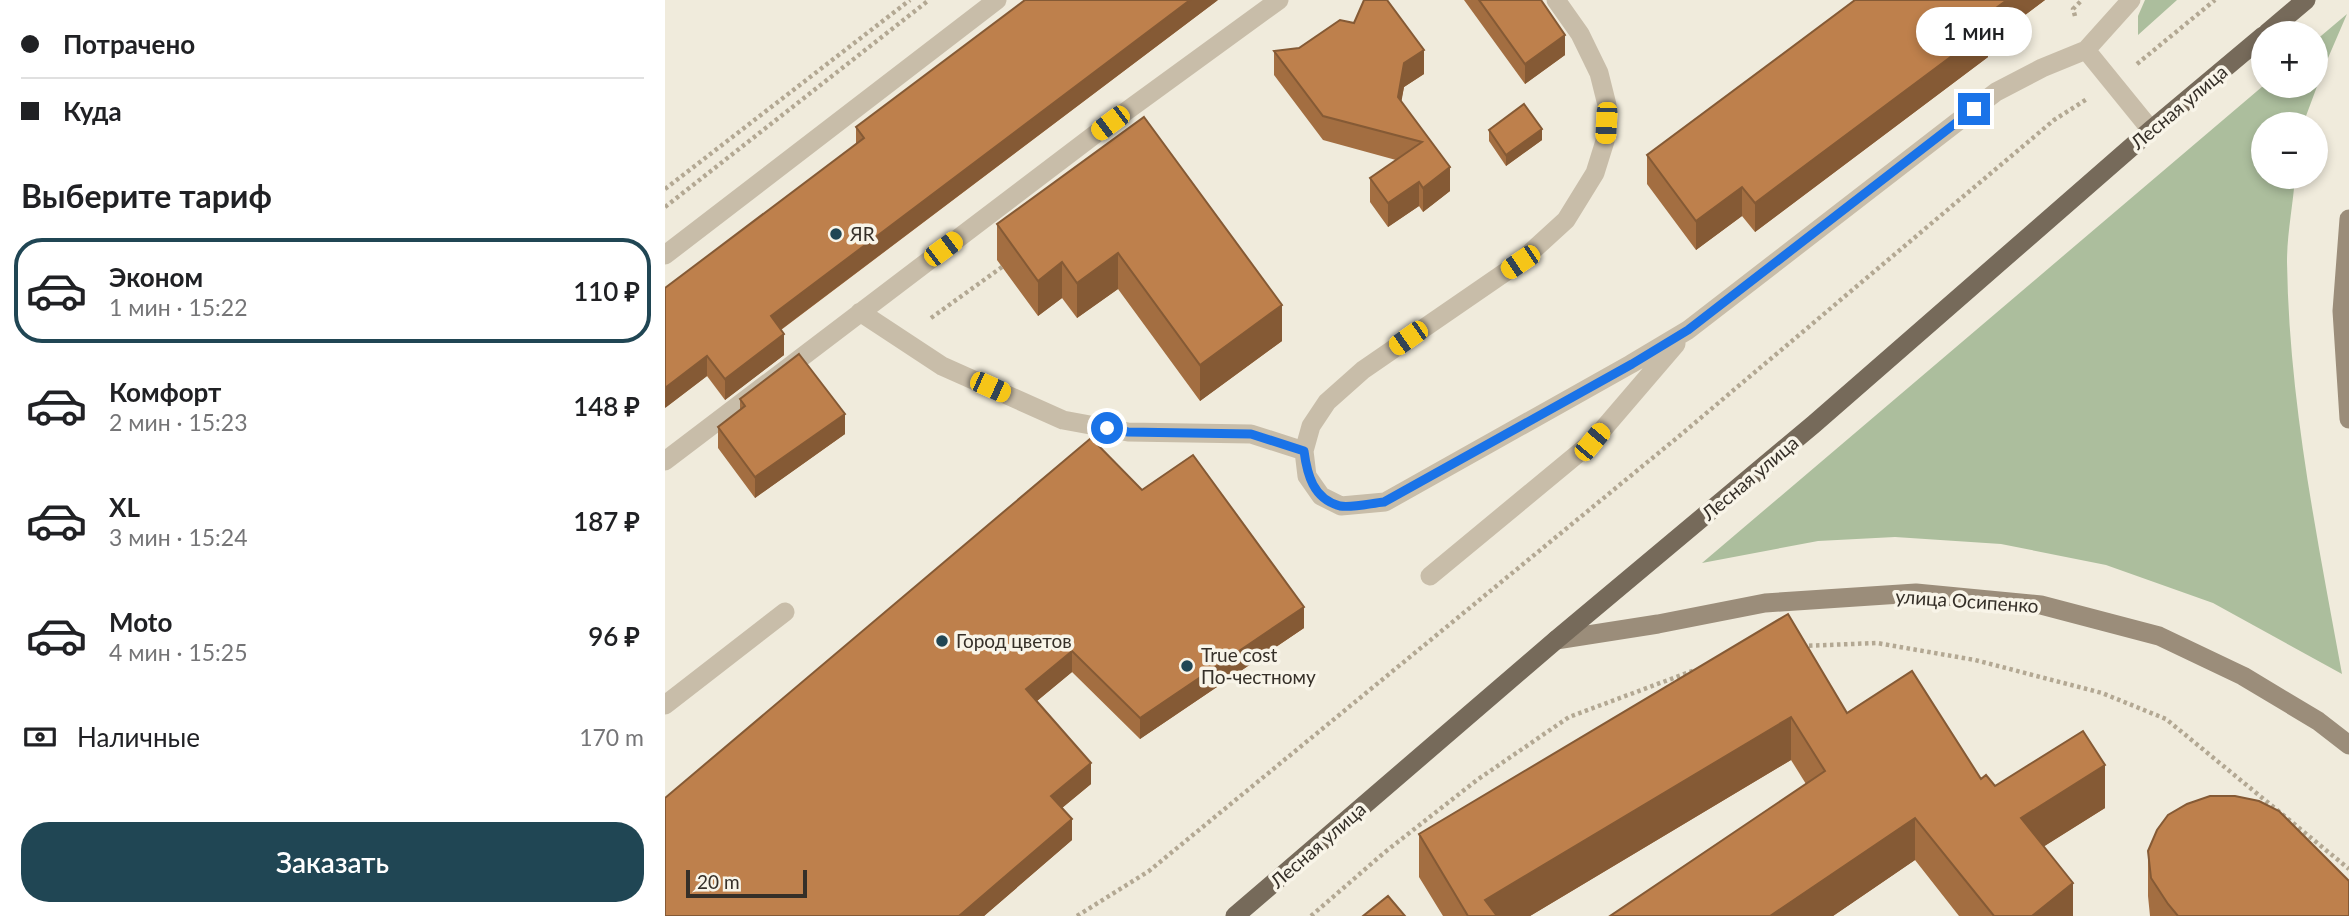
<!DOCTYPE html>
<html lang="ru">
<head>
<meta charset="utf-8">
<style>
	body { margin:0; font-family:Lato,sans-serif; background:#f2f2f2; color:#202124; height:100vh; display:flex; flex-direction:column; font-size:26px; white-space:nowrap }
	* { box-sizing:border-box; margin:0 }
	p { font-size:23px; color:#757577 }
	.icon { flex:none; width:38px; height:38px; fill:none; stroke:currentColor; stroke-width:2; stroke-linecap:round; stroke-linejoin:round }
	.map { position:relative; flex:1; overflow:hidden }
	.details { display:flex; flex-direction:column; background:#fff; width:665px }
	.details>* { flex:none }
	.top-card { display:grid; align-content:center; height:154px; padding:0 21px; background:#fff }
	.fabs { position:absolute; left:1586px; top:21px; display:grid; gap:14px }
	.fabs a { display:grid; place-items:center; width:77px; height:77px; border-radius:50%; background:#fff; box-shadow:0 4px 10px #0003; font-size:35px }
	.scale { position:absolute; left:21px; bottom:18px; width:121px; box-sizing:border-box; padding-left:7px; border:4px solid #352f28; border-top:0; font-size:19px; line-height:24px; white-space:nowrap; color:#352f28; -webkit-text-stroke:5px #f8f4e8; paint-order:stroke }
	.end { position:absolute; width:32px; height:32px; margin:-16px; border:9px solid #1a73e8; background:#fff; box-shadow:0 0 0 4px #fff }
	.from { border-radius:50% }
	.bubble { position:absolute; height:49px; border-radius:24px; background:#fff; box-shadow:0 4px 10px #0003; font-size:23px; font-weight:600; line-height:49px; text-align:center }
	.car { position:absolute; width:21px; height:42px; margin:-21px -10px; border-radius:9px; box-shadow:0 0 5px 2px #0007; background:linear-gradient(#f5c518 24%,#345 0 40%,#f5c518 0 76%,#345 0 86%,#f5c518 0) }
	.top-card b { display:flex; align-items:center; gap:24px; height:66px; font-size:26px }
	.top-card b+b { border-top:2px solid #e0e0e0 }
	.top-card i { width:18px; height:18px; background:#202124 }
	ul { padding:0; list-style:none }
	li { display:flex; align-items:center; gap:21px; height:105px; margin:0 14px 10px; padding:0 7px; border:4px solid transparent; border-radius:28px }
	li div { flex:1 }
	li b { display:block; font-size:26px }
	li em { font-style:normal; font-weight:600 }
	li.selected { border-color:#204654 }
	li>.icon { width:63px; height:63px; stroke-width:1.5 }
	h2 { padding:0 21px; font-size:32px; line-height:84px }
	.pay { display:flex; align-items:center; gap:18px; height:77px; padding:0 21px; font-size:26px }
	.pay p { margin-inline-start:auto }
	.action { display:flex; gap:14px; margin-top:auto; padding:14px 21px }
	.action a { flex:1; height:80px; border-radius:28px; background:#204654; color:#fff; font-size:28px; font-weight:600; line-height:80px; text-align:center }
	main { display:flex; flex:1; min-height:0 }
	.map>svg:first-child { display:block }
	.green { fill:#acbe9d }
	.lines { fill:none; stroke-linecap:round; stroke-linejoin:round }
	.path { stroke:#b3a893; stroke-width:4.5; stroke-dasharray:3.5 3.5; stroke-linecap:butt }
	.service { stroke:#c8bda9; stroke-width:19 }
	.secondary { stroke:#9b8d7a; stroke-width:19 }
	.primary { stroke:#766a5a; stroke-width:19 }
	.wall { fill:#a36e41 }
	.shaded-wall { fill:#855a35 }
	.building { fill:#be804c; stroke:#855a35; stroke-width:2 }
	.route { stroke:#1a73e8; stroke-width:9 }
	.poi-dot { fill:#204654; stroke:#f8f4e8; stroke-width:2.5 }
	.labels { text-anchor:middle; stroke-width:7; stroke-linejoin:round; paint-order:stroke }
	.street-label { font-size:19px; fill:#352f28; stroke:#f8f4e8 }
	.poi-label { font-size:19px; fill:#352f28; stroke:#f8f4e8; text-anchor:start }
</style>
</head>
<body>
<main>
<section class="details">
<div class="top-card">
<b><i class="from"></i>Потрачено</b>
<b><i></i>Куда</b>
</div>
<h2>Выберите тариф</h2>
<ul>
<li class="selected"><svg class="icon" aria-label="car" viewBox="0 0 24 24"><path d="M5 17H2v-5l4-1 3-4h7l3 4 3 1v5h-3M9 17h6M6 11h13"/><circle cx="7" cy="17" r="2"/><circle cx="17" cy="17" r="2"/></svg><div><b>Эконом</b><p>1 мин · 15:22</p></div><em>110 ₽</em></li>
<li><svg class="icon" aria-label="car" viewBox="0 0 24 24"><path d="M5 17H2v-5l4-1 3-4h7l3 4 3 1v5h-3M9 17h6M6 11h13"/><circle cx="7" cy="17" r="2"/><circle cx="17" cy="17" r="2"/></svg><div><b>Комфорт</b><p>2 мин · 15:23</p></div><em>148 ₽</em></li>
<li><svg class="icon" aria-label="car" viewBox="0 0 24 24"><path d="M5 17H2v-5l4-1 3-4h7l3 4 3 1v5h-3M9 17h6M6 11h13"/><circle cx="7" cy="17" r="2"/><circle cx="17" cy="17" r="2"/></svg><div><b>XL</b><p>3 мин · 15:24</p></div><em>187 ₽</em></li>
<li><svg class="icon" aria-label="car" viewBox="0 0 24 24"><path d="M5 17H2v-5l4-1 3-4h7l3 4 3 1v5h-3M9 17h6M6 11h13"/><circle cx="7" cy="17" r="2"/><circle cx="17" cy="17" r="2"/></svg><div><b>Moto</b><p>4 мин · 15:25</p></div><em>96 ₽</em></li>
</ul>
<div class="pay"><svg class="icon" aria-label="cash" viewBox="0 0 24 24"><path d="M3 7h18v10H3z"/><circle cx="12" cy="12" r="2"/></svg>Наличные<p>170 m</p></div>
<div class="action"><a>Заказать</a></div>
</section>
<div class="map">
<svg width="1684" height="916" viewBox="0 0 1684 916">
	<rect width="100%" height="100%" fill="#f0ebdc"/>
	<path class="green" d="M 1480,0 L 1512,0 L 1473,35 L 1473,16 Z
		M 1682,14 L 1660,65 L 1638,124 L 1598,124 L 1598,177 L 1630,177 C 1628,205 1622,234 1622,262 C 1624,401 1652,537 1677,674 L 1548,603 L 1441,565 L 1336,544 L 1230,537 L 1153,541 L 1037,563 L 1598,86 L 1650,86 L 1650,41 Z"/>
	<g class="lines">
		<path class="path" d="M 1410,16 L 1408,9 L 1417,0
			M 1472,64 L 1550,0
			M 0,189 L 245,0
			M 0,207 L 264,0
			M 266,318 L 337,267
			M 1137,646 L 1212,643 L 1310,660 L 1437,693 L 1501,719 L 1684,869
			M 412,916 L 484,871 L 1013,437 L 1389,120 L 1422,99
			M 646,916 L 720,852 L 812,780 L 904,717 L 1030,670"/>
		<path class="service" d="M 891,0 L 915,34 L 934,73 L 942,105 L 940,141 L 930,173 L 901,220 L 855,262 L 698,370 L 662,402 L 646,426 L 639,451 L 642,476 L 656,496 L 676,506 L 720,502 L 966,364 L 1023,330 L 1331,92 L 1377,68 L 1421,50
			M 1466,0 L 1421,50 L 1486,130
			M 0,255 L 332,0
			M 195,312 L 277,366 L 398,420 L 463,432 L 586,434 L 639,451
			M 0,461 L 445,123 L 614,0
			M 765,576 L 927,442 L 1011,344
			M 0,705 L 120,612"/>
		<path class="secondary" d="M 1684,219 L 1677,311 L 1684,419
			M 891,640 L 993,624 L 1100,603 L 1251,593 L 1376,605 L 1494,636 L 1578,676 L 1653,721 L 1684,745"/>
		<path class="primary" d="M 1602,33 L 1641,0
			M 570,916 L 891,640 L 1149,424 L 1486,130 L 1598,36"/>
	</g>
	<path class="wall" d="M 553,0 L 116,330 L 119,355 L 60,400 L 42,376 L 0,408 L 191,144 L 191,127 Z
		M 799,0 L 876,0 L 900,55 L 860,84 Z
		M 1190,0 L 1380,0 L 1323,43 L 1323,57 L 1090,232 L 1077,216 L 1031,250 L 982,184 L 982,155 Z
		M 634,48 L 759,74 L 739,87 L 736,101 L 785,191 L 758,212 L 754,206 L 723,227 L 705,202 L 705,178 L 731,160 L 658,140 L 609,75 L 609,51 Z
		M 479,117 L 617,341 L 535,401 L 453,289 L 412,318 L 397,298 L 373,316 L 332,260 L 332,224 Z
		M 824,130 L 877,140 L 841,166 L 824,141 Z
		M 75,399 L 180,434 L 90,498 L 53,448 L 53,427 L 75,410 Z
		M 477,490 L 639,628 L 475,739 L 407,672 L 372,701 L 426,784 L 397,808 L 407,840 L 319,916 L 0,916 Z
		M 1123,614 L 1182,713 L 1330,786 L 1440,808 L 1379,846 L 1408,916 L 1294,916 L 1250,860 L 1168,916 L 945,916 L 1141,784 L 1126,760 L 865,916 L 778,916 L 754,877 L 754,834 Z
		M 1483,851 L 1684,916 L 1485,916 L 1483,896 Z"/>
	<path class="shaded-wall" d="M 525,0 L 553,0 L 106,337 L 106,316 Z
		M 1342,0 L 1380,0 L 1323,43 L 1323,57 L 1090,232 L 1090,203 L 1316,19 Z
		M 900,35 L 900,55 L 860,84 L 860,64 Z
		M 759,50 L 759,74 L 739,87 L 733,121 L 733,97 L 739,63 Z
		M 877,129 L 877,140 L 841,166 L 841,155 Z
		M 785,167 L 785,191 L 758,212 L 758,188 Z
		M 754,182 L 754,206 L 723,227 L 723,203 Z
		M 1077,187 L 1077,216 L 1031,250 L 1031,221 Z
		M 453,253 L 453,289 L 412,318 L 412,283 Z
		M 397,262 L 397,298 L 373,316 L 373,281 Z
		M 617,305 L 617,341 L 535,401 L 535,365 Z
		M 119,334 L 119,355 L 60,400 L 60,379 Z
		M 42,356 L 42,376 L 0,408 L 0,388 Z
		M 180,414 L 180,434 L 90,498 L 90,477 Z
		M 639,607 L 639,628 L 475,739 L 475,718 Z
		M 407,651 L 407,672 L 361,710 L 361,689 Z
		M 1126,717 L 1126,760 L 865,916 L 820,916 L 820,900 Z
		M 426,763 L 426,784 L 386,817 L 386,796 Z
		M 1440,765 L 1440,808 L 1356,861 L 1356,818 Z
		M 1250,818 L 1250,860 L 1168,916 L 1105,916 Z
		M 407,819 L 407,840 L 319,916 L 294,916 Z
		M 1408,883 L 1408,916 L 1367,916 Z"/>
	<path class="building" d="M 360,0 L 525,0 L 106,316 L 119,334 L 60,379 L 42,356 L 0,388 L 0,288 L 199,138 L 191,127 Z
		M 699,0 L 722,0 L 759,50 L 739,63 L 733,97 L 785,167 L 758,188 L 754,182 L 723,203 L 705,178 L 757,142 L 658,116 L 609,51 L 634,48 L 675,20 L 689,23 Z
		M 814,0 L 876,0 L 900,35 L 860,64 Z
		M 1190,0 L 1342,0 L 1316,19 L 1323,29 L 1090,203 L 1077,187 L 1031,221 L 982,155 Z
		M 859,104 L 877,129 L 841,155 L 824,130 Z
		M 479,117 L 617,305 L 535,365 L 453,253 L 412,283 L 397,262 L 373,281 L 332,224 Z
		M 134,354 L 180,414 L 90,477 L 53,427 L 80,406 L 75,399 Z
		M 426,438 L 477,490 L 528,455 L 639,607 L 475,718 L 407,651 L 361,689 L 426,763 L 386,796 L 407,819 L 294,916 L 0,916 L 0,798 Z
		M 1123,614 L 1182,713 L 1247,671 L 1316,779 L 1321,775 L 1330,786 L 1418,731 L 1440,765 L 1356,818 L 1408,883 L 1367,916 L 1329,916 L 1250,818 L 1105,916 L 945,916 L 1160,771 L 1126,717 L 820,900 L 832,916 L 803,916 L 754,834 Z
		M 1545,796 L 1570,796 L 1594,801 L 1614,811 L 1684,881 L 1684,916 L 1513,916 L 1503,904 L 1486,878 L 1483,851 L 1492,830 L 1503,815 L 1522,804 Z
		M 723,896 L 740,916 L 698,916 Z"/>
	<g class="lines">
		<path class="route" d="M 442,428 L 463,432 L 586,434 L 639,451 C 642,474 648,499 675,506 C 688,508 707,503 719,502 L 967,364 L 1023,330 L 1309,109"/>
	</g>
	<g class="poi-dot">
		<circle cx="171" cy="234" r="7"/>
		<circle cx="277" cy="641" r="7"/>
		<circle cx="522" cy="666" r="7"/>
	</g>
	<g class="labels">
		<g class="street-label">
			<text transform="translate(1514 107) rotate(-40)" y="7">Лесная улица</text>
			<text transform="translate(1085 478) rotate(-40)" y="7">Лесная улица</text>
			<text transform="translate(1302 601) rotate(4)" y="7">улица Осипенко</text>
			<text transform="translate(653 845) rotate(-41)" y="7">Лесная улица</text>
		</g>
		<g class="poi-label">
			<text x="185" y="241">ЯR</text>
			<text x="291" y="648">Город цветов</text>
			<text x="536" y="662">True cost<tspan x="536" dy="22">По-честному</tspan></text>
		</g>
	</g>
</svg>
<div class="fabs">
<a>+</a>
<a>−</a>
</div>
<div class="scale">20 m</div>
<i class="end from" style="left:442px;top:428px"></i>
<i class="end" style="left:1309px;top:109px"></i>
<div class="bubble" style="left:1251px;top:7px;width:116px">1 мин</div>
<i class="car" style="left:445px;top:123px;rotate:233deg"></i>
<i class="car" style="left:941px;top:123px;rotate:183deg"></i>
<i class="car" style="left:278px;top:249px;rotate:53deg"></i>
<i class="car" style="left:855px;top:262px;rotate:236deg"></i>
<i class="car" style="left:743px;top:338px;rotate:235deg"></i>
<i class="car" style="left:325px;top:387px;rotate:114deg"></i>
<i class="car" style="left:927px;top:442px;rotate:40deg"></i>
</div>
</main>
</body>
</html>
